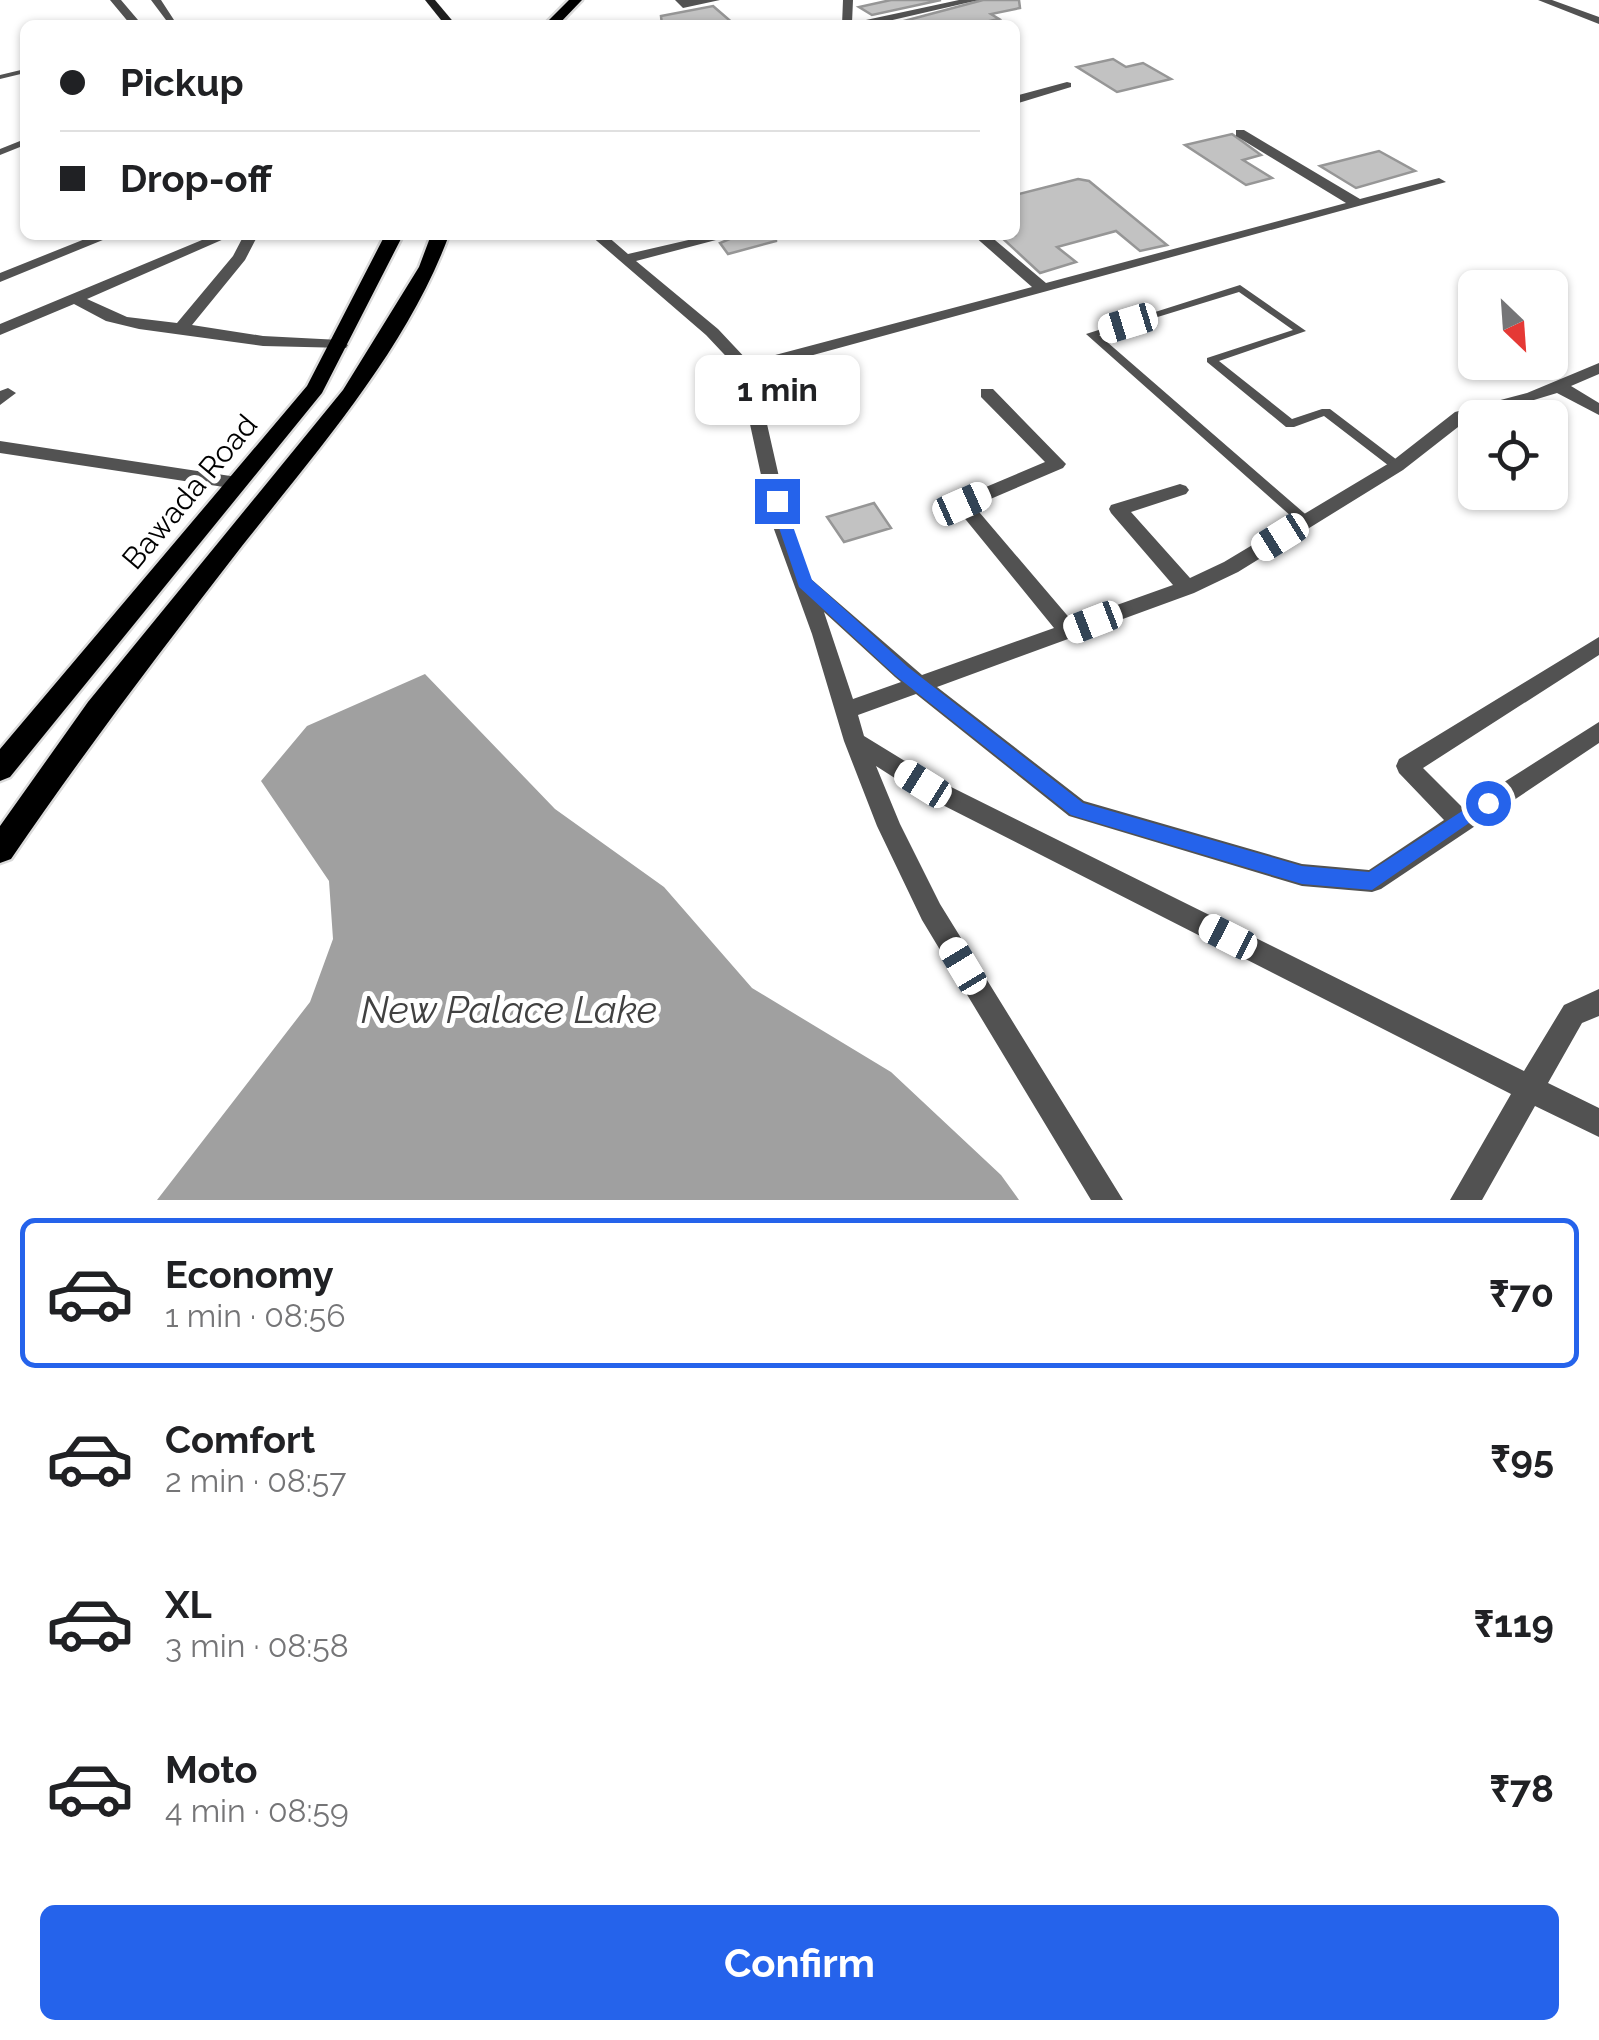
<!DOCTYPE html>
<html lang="en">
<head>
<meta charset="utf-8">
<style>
	body { margin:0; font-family:Raleway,sans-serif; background:#f2f2f2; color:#202124; height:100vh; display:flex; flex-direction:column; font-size:38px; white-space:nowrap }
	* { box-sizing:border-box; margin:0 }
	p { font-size:32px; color:#757577 }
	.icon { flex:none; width:55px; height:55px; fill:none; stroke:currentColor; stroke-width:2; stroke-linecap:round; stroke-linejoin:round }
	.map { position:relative; height:1200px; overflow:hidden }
	.details { display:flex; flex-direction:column; background:#fff; flex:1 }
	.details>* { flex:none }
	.hud { position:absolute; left:20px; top:20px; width:1000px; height:220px; border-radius:15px; box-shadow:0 2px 8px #0004; display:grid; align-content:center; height:220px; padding:0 40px; background:#fff }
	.needle { width:65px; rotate:155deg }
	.fabs { position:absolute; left:1458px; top:270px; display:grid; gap:20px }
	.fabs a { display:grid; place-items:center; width:110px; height:110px; border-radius:15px; background:#fff; box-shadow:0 2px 8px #0004; font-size:50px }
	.end { position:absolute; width:45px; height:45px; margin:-22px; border:12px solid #2563eb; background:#fff; box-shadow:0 0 0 5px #fff }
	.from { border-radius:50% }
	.bubble { position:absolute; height:70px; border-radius:15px; background:#fff; box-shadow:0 2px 8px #0004; font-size:32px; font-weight:700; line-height:70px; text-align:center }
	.car { position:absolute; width:30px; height:60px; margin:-30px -15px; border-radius:12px; box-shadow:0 0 8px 2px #0007; background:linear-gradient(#fff 24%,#345 0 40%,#fff 0 76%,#345 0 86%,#fff 0) }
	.hud b { display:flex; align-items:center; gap:35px; height:95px; font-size:38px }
	.hud b+b { border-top:2px solid #e0e0e0 }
	.hud i { width:25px; height:25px; background:#202124 }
	ul { padding:18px 0 0; list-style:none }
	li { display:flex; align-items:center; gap:30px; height:150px; margin:0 20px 15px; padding:0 20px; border:5px solid transparent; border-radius:15px }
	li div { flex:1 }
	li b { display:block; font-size:38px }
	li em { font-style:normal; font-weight:700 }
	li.current { border-color:#2563eb }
	li>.icon { width:90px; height:90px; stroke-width:1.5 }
	.cta { display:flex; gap:20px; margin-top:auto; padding:20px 40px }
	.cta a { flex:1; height:115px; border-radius:15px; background:#2563eb; color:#fff; font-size:40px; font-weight:700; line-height:115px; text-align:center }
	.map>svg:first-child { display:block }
	.water { fill:#a0a0a0 }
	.building { fill:#c2c2c2; stroke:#969696; stroke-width:2.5 }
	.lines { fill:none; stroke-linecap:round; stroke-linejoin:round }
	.primary-casing { stroke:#dbdbdb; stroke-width:5 }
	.lane { fill:#525252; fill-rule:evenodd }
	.street { fill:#525252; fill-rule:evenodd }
	.secondary { fill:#1f1f1f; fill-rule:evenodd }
	.primary { fill:#000; fill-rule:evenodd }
	.route { fill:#2563eb }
	.labels { text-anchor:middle; stroke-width:10; stroke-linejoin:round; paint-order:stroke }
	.street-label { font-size:30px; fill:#000; stroke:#fff }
	.near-water-label { font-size:38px; font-style:italic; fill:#414141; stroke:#fff }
</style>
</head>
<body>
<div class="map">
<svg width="1599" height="1200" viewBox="0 0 1599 1200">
	<rect width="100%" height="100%" fill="#fff"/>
	<path class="water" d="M 425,674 L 555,809 L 664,887 L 752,988 L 891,1072 L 1001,1175 L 1019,1200 L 157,1200 L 310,1002 L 333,939 L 329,881 L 261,781 L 307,726 Z"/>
	<path class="building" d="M 891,0 L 941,0 L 872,15 L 859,7 Z
		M 983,0 L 1019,0 L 1020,8 L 991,14 L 999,19 L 971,25 L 889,25 Z
		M 713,6 L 735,25 L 662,25 L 661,16 Z
		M 1113,59 L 1126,67 L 1143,63 L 1171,79 L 1117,92 L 1077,67 Z
		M 1232,134 L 1261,155 L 1243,160 L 1272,178 L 1246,185 L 1185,145 Z
		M 1379,151 L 1415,171 L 1356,188 L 1320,166 Z
		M 1078,179 L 1089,181 L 1167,245 L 1140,251 L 1116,231 L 1057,247 L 1076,262 L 1040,273 L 999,235 L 1015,235 L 1015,195 Z
		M 739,235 L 776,235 L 776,241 L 728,254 L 720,243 Z
		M 874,503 L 891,528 L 844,542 L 827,517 Z"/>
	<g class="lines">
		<g class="primary-casing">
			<path id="primary" d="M 569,0 L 582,0 L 558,25 L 544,25 Z
				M 385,235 L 403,235 L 322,393 L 10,777 L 0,781 L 0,749 L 307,386 Z
				M 431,235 L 449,235 C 407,349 317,451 242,546 C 162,649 84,752 11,859 L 0,863 L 0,826 L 88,702 L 343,390 L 419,267 Z"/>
		</g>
		<path class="lane" d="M 25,69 L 25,73 L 0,79 L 0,75 Z
			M 25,139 L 25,145 L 0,155 L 0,149 Z
			M 1240,285 L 1306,331 L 1219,361 L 1292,419 L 1322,409 L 1330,409 L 1401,463 L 1403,466 L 1401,469 L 1393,469 L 1324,416 L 1294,427 L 1286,427 L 1207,362 L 1207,358 L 1293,330 L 1239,292 L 1099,335 L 1311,519 L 1312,522 L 1311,525 L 1301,525 L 1086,334 Z"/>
		<path class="street" d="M 110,0 L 121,0 L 138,20 L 138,24 L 130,24 Z
			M 151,0 L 161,0 L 174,20 L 166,20 Z
			M 675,0 L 720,0 L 683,8 Z
			M 843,0 L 853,0 L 852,23 L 959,0 L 979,0 L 871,25 L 842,25 Z
			M 1538,0 L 1552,0 L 1599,17 L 1599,24 Z
			M 1067,82 L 1071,83 L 1071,87 L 1015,104 L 1015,96 Z
			M 1236,130 L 1244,130 L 1360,199 L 1439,178 L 1446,182 L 755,371 L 789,521 L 811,579 L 922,675 L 1054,628 L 953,504 L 955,500 L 1045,462 L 981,397 L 981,389 L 993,389 L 1066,464 L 1063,468 L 974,506 L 1072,621 L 1173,585 L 1111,513 L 1109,509 L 1111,505 L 1180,484 L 1186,486 L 1189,490 L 1186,494 L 1131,512 L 1190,578 L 1224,562 L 1391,462 L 1455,412 L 1527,393 L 1599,363 L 1599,374 L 1571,386 L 1599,403 L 1599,415 L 1557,393 L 1467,420 L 1403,470 L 1238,572 L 1194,593 L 937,687 L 1084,801 L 1302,864 L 1369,870 L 1444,820 L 1399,773 L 1396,766 L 1399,759 L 1599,637 L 1599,655 L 1423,768 L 1463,808 L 1599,722 L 1599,743 L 1381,889 L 1372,892 L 1302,886 L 1069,816 L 916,694 L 858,715 L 864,736 L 931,777 L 1524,1071 L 1564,1005 L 1599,989 L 1599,1016 L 1582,1023 L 1548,1083 L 1599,1108 L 1599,1137 L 1535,1106 L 1482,1200 L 1450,1200 L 1511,1094 L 915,791 L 876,766 L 900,824 L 940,904 L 1123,1200 L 1091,1200 L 922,920 L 877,826 L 844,741 L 812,634 L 771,521 L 738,369 L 706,335 L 590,235 L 606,235 L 628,254 L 710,235 L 735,235 L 636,261 L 718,329 L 749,362 L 1032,287 L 973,235 L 989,235 L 1046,283 L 1346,203 L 1236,136 ZM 824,612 L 895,677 L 901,682 L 853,699 Z
			M 95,235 L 115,235 L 0,282 L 0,273 Z
			M 214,235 L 233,235 L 87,299 L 127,317 L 177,323 L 233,256 L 244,235 L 258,235 L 245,260 L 192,325 L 263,336 L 340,340 L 348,345 L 346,348 L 263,346 L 139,329 L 106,321 L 74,304 L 0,335 L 0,324 Z
			M 8,388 L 16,393 L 0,405 L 0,391 Z
			M 0,441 L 237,477 L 246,483 L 237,489 L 0,453 Z"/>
		<path class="secondary" d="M 425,0 L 435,0 L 456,25 L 445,25 Z"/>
		<use href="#primary" class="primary"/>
	</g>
	<path class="route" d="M 777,496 L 784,501 L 812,580 L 908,667 L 1083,803 L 1302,866 L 1369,872 L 1482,798 L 1495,798 L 1498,803 L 1372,890 L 1302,884 L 1071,815 L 896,676 L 799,587 L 770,501 Z"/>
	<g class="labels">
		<g class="street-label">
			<text transform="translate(190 492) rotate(-50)" y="10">Bawada Road</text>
		</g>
		<g class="near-water-label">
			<text x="509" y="1023">New Palace Lake</text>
		</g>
	</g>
</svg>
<div class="fabs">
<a><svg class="needle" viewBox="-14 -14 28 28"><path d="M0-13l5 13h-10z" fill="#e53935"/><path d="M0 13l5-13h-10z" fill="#757577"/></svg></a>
<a><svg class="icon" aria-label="locate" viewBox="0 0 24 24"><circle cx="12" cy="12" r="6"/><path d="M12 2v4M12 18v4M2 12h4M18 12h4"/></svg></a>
</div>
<i class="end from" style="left:1488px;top:803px"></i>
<i class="end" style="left:777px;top:501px"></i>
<div class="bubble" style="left:695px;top:355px;width:165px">1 min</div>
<i class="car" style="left:1128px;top:323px;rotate:253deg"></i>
<i class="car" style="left:962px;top:504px;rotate:66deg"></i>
<i class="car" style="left:1280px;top:537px;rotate:238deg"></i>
<i class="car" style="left:1093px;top:622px;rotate:249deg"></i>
<i class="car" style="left:923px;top:784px;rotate:302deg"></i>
<i class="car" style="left:1228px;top:937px;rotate:297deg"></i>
<i class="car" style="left:963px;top:966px;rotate:329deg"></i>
<div class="hud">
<b><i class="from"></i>Pickup</b>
<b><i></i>Drop-off</b>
</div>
</div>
<section class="details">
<ul>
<li class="current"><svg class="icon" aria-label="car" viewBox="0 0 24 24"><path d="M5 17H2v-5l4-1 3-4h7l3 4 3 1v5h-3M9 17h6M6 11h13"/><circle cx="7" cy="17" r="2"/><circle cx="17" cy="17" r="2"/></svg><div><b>Economy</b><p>1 min · 08:56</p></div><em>₹70</em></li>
<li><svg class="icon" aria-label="car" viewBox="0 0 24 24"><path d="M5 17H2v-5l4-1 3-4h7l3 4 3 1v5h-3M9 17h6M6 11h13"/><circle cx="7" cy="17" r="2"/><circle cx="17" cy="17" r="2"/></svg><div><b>Comfort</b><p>2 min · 08:57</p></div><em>₹95</em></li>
<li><svg class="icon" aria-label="car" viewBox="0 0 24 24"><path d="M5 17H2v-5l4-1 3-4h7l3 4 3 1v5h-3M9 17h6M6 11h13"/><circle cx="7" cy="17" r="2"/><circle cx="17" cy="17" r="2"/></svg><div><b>XL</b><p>3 min · 08:58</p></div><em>₹119</em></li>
<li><svg class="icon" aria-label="car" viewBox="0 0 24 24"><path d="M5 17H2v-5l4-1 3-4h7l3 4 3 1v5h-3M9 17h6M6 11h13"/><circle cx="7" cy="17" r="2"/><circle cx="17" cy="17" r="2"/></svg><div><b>Moto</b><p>4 min · 08:59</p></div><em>₹78</em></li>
</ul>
<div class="cta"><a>Confirm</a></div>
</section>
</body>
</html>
